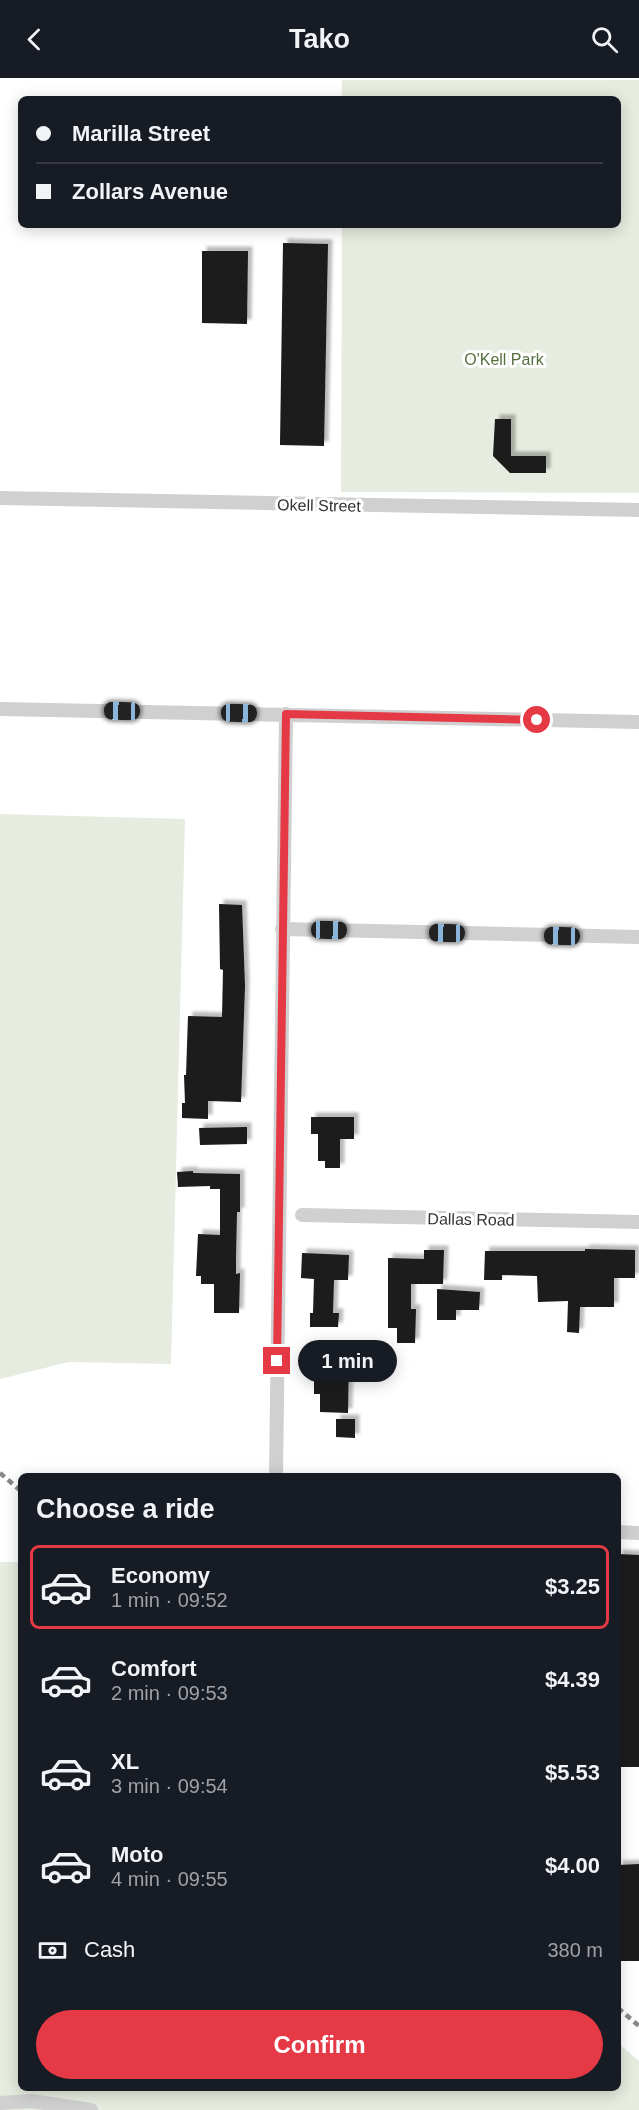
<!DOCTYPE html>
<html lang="en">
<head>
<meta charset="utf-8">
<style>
	body { margin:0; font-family:Arial,sans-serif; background:#242831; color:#f1f3f6; height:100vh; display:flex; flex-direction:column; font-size:22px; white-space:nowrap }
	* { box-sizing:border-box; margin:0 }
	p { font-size:20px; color:#9ea1a6 }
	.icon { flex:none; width:33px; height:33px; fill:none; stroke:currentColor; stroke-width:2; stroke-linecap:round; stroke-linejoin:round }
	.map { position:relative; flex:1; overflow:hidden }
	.side { position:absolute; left:18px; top:1395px; width:603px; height:618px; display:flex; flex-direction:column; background:#171b24; border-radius:9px; box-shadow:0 3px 15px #0003 }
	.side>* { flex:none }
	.hud { position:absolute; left:18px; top:18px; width:603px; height:132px; border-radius:9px; box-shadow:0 3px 15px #0003; display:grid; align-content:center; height:132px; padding:0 18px; background:#171b24 }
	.end { position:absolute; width:27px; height:27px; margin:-14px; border:8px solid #e63946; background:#fff; box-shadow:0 0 0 3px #fff }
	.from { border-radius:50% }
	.bubble { position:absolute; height:42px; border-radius:21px; background:#171b24; box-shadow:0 3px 15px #0003; font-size:20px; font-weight:600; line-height:42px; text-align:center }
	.car { position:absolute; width:18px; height:36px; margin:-18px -9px; border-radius:8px; box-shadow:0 0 4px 2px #0007; background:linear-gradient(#222 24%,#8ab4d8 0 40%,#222 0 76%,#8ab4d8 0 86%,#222 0) }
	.hud b { display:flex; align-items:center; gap:21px; height:57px; font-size:22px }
	.hud b+b { border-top:2px solid #363941 }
	.hud i { width:15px; height:15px; background:#f1f3f6 }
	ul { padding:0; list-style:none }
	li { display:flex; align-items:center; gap:18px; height:84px; margin:0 12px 9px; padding:0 6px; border:3px solid transparent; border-radius:9px }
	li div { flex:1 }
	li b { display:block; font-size:22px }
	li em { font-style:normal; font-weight:600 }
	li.on { border-color:#e63946 }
	li>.icon { width:54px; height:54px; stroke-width:1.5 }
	h2 { padding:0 18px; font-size:27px; line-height:72px }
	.pay { display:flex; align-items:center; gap:15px; height:66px; padding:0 18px; font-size:22px }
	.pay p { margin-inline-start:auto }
	.cta { display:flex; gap:12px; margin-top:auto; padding:12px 18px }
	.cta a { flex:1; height:69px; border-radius:36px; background:#e63946; color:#fff; font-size:24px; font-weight:600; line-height:69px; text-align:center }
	header { display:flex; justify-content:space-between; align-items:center; height:78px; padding:0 18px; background:#171b24; font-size:27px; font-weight:600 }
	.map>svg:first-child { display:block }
	.green { fill:#e6ecdf }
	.building { fill:#1a1a1a; filter:url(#shadow) }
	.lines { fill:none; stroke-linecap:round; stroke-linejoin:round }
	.minor { stroke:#d0d0d0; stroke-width:14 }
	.rail { stroke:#888; stroke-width:4.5; stroke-dasharray:6 4.5; stroke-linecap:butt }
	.route { stroke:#e63946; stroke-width:8 }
	.labels { text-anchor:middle; stroke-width:6; stroke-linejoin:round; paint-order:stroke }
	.park-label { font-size:16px; fill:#56703f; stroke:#fff }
	.street-label { font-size:16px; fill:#333; stroke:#fff }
</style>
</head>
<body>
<header><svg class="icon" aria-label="back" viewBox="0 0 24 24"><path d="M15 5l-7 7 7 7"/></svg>Tako<svg class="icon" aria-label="search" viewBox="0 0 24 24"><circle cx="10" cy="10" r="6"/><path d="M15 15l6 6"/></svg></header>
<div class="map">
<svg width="639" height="2032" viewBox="0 0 639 2032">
	<defs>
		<filter id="shadow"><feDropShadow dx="4.5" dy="-4.5" stdDeviation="1.5" flood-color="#0004"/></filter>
	</defs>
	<rect width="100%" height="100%" fill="#fff"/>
	<path class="green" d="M 342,2 L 639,2 L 639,415 L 341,414 L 342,147 L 618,147 L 618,21 L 342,21 Z
		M 0,736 L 185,741 L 171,1286 L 69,1284 L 0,1301 Z
		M 0,1484 L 21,1484 L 21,2010 L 618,2010 L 618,1965 L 639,1983 L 639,2032 L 0,2032 Z"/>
	<path class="building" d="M 283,165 L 328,166 L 324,368 L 280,367 Z
		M 202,173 L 248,173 L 247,246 L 202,245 Z
		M 495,341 L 511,341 L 511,378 L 546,378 L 546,395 L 510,395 L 493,378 Z
		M 219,826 L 242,827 L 245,908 L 241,1024 L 208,1023 L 208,1041 L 182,1040 L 182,1025 L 185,1025 L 184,997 L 186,997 L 188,938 L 222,939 L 223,892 L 220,891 Z
		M 311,1039 L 354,1039 L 354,1061 L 340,1061 L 340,1090 L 325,1090 L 325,1083 L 318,1083 L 318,1056 L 311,1056 Z
		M 247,1049 L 247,1066 L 200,1067 L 199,1050 Z
		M 193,1093 L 193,1095 L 240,1096 L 240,1134 L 237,1134 L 236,1179 L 236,1196 L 240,1195 L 239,1235 L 214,1235 L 214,1206 L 201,1206 L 201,1198 L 196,1198 L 198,1156 L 220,1157 L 220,1111 L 210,1111 L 210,1108 L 178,1109 L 177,1094 Z
		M 585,1171 L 635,1172 L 635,1200 L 614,1200 L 614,1229 L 580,1229 L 579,1255 L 567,1254 L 568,1223 L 538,1224 L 537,1198 L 502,1197 L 502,1202 L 484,1202 L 485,1173 L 585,1173 Z
		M 424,1172 L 444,1172 L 443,1206 L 411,1206 L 411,1231 L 416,1231 L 415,1265 L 397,1265 L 397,1250 L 388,1250 L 388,1180 L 424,1181 Z
		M 302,1175 L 349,1177 L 348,1202 L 334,1202 L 333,1235 L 339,1235 L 338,1249 L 310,1249 L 310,1235 L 313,1235 L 314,1201 L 301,1200 Z
		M 437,1211 L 480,1214 L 479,1232 L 456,1232 L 456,1242 L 437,1242 Z
		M 321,1276 L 349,1276 L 348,1335 L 320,1334 L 320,1316 L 314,1316 L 314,1294 L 321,1294 Z
		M 336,1341 L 355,1341 L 355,1360 L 336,1359 Z
		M 618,1476 L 639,1477 L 639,1689 L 618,1689 Z
		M 639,1786 L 639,1883 L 618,1883 L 618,1787 Z"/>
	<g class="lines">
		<path class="minor" d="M 0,420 L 639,432
			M 0,631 L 639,644
			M 282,851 L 639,859
			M 302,1137 L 639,1144
			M 276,1398 L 286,636
			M 618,1454 L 639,1455
			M 0,2025 L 31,2023 L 91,2032"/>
		<path class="rail" d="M 0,1395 L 21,1413
			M 618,1930 L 639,1948"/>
	</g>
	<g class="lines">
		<path class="route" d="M 277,1283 L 286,636 L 537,642"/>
	</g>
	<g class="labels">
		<g class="park-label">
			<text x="504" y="287">O'Kell Park</text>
		</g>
		<g class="street-label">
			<text transform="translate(319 427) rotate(1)" y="6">Okell Street</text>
			<text transform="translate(471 1141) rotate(1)" y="6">Dallas Road</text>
		</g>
	</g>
</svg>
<i class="end from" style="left:537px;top:642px"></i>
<i class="end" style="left:277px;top:1283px"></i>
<div class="bubble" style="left:298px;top:1262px;width:99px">1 min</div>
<i class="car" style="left:122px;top:633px;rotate:271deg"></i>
<i class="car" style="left:239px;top:635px;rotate:91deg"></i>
<i class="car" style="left:329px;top:852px;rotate:91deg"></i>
<i class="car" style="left:447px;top:855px;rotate:271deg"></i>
<i class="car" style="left:562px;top:858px;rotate:271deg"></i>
<div class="hud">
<b><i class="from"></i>Marilla Street</b>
<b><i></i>Zollars Avenue</b>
</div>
<section class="side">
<h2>Choose a ride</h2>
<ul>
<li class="on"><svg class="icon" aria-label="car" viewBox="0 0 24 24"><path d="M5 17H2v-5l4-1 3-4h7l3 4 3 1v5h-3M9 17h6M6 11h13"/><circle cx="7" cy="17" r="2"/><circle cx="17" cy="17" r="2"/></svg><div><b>Economy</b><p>1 min · 09:52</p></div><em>$3.25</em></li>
<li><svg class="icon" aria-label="car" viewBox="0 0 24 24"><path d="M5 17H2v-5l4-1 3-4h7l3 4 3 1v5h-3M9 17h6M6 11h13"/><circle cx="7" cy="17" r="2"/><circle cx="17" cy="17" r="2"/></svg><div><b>Comfort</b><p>2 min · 09:53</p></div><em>$4.39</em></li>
<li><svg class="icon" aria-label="car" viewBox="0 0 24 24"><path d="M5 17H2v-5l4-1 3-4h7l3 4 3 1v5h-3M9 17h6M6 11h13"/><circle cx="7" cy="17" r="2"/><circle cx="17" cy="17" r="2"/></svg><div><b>XL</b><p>3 min · 09:54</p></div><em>$5.53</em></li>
<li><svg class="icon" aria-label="car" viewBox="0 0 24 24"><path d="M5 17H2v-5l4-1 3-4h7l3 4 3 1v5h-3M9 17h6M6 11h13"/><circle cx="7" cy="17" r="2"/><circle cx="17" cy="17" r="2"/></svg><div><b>Moto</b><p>4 min · 09:55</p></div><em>$4.00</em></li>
</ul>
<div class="pay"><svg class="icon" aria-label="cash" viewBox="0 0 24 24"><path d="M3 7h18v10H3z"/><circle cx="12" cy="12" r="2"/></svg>Cash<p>380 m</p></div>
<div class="cta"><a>Confirm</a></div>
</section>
</div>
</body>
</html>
